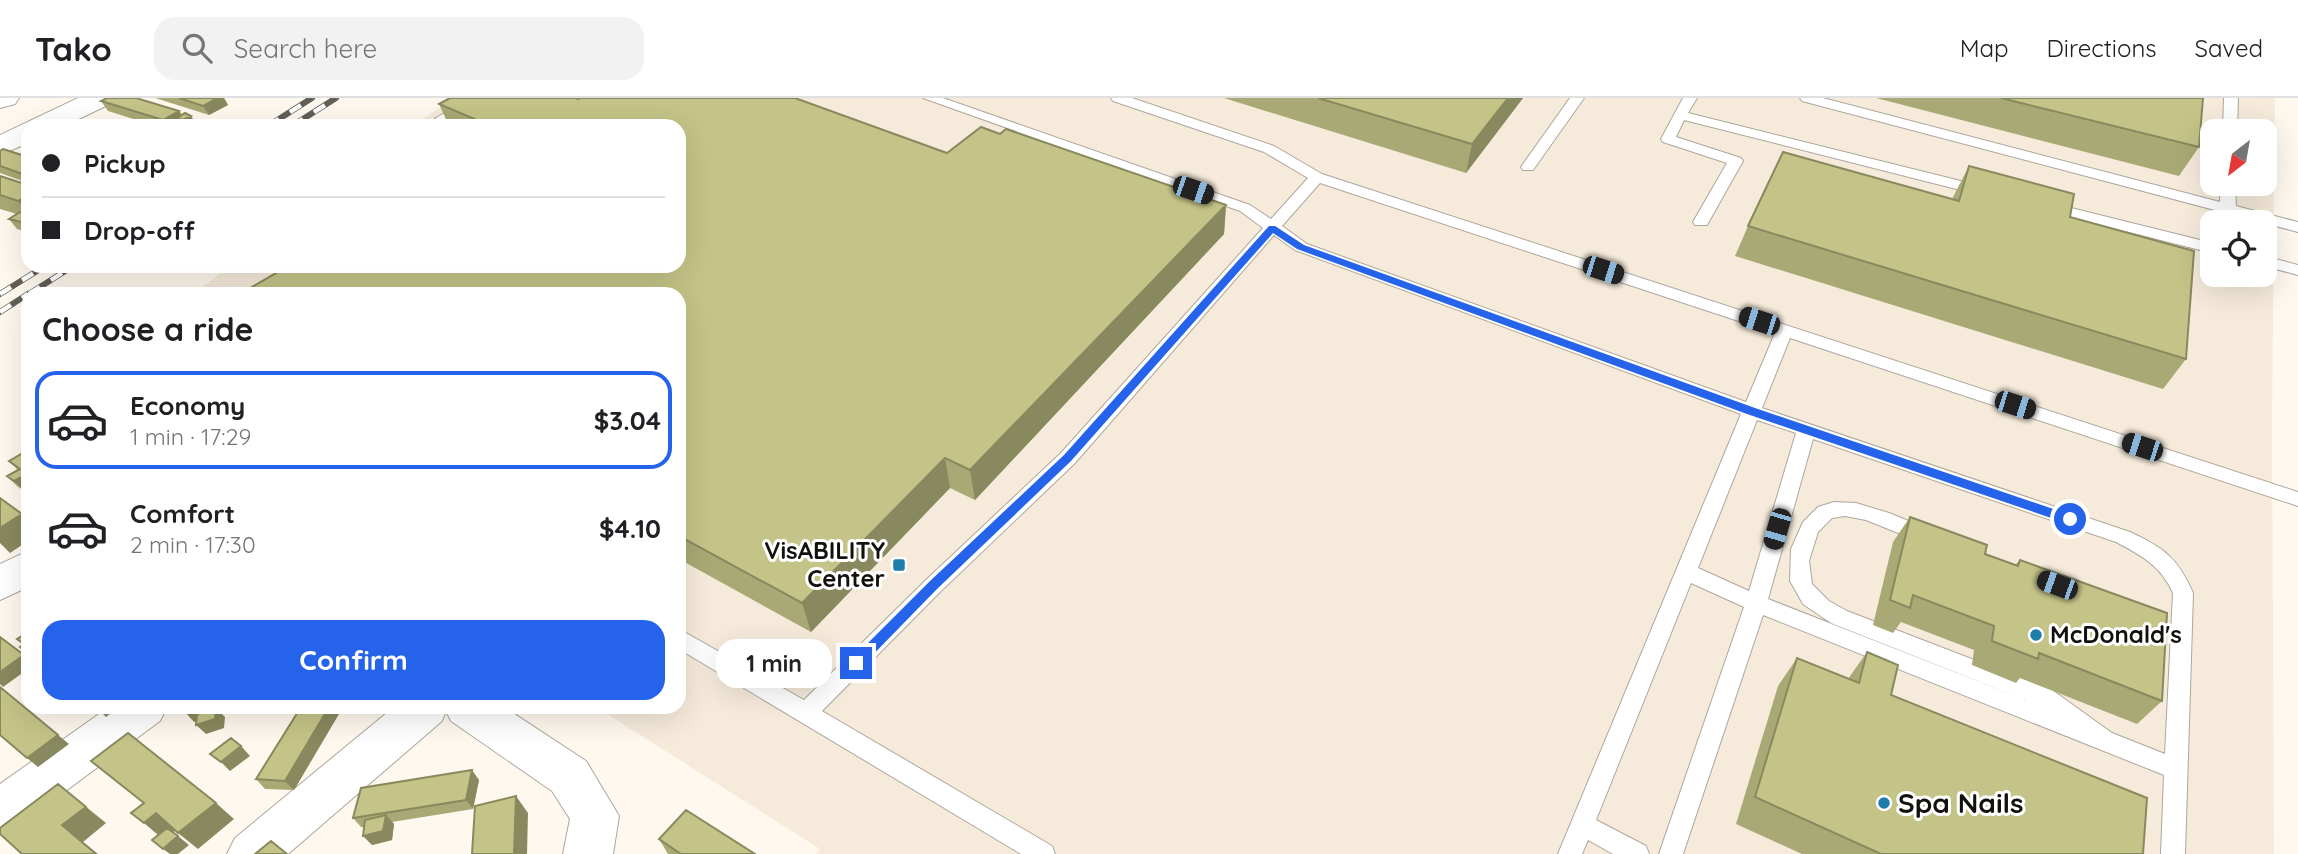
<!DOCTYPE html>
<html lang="en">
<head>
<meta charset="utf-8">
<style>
	body { margin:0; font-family:Quicksand,sans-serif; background:#f2f2f2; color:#202124; height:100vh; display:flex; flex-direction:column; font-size:26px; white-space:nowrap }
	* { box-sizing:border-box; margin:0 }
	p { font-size:23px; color:#757577 }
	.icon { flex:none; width:38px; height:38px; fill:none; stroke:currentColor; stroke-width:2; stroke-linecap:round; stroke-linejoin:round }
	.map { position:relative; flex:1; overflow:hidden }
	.sheet { position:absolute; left:21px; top:189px; width:665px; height:427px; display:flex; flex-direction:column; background:#fff; border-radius:21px; box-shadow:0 7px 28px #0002 }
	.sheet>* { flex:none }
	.banner { position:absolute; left:21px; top:21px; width:665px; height:154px; border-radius:21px; box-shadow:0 7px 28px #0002; display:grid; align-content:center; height:154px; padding:0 21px; background:#fff }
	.needle { width:46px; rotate:211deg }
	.tools { position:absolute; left:2200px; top:21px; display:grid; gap:14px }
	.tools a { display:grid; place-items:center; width:77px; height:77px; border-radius:14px; background:#fff; box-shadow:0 7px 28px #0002; font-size:35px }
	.end { position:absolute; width:32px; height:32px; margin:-16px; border:9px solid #2563eb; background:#fff; box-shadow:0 0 0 4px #fff }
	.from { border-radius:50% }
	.bubble { position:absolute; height:49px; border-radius:21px; background:#fff; box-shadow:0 7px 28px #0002; font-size:23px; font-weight:800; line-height:49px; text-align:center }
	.car { position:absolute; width:21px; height:42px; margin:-21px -10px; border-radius:9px; box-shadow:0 0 5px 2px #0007; background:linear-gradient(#222 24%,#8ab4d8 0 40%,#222 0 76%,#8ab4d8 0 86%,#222 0) }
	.banner b { display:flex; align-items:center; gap:24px; height:66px; font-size:26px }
	.banner b+b { border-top:2px solid #e0e0e0 }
	.banner i { width:18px; height:18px; background:#202124 }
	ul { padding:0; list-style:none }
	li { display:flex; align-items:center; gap:21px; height:98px; margin:0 14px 10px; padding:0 7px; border:4px solid transparent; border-radius:21px }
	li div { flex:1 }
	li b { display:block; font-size:26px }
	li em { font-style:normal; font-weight:800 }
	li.selected { border-color:#2563eb }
	li>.icon { width:63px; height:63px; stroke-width:1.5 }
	h2 { padding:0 21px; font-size:32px; line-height:84px }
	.cta { display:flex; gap:14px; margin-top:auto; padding:14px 21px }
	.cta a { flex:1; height:80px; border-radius:21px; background:#2563eb; color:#fff; font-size:28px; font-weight:800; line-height:80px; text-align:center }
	header { display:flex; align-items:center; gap:42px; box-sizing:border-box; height:98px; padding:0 35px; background:#fff; border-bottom:2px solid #e0e0e0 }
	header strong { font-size:33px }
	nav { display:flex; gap:38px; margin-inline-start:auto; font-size:24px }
	.search { width:490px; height:63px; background:#f2f2f2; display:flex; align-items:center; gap:18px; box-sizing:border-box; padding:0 24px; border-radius:21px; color:#757577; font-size:26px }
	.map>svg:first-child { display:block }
	.built { fill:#f6ebdb; fill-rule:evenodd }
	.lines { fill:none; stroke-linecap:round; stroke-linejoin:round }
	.lane-casing { stroke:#ada69d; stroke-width:2 }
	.street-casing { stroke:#ada69d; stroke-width:2 }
	.lane { fill:#fff; fill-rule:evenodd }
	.street { fill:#fff; fill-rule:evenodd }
	.rail-casing { stroke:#625e59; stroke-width:6 }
	.rail { stroke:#fff; stroke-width:4.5; stroke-dasharray:13; stroke-linecap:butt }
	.wall { fill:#a9a975 }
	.shaded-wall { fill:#89895f }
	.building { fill:#c4c488; stroke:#89895f; stroke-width:2 }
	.route { fill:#2563eb }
	.poi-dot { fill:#1e7daa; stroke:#fff; stroke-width:2.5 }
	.labels { text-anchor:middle; stroke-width:6; stroke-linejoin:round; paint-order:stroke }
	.poi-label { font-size:24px; font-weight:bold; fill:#13110e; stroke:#fff; text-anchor:end }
	.near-poi-label { font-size:28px; font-weight:bold; fill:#13110e; stroke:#fff; text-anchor:start }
</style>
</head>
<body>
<header>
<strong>Tako</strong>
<div class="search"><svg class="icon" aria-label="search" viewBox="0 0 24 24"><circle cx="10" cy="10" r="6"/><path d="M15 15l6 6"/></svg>Search here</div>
<nav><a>Map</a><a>Directions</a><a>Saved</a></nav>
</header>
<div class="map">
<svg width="2298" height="756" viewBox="0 0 2298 756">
	<rect width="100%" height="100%" fill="#fff8ee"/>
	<path class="built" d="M 454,0 L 2275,0 L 2272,330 L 2274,756 L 816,756 L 820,751 L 596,609 L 679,609 L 679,196 L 194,196 L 229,168 L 679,168 L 679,28 L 412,28 ZM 2212,33 L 2264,33 L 2264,86 L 2212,86 ZM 2212,124 L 2264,124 L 2264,177 L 2212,177 Z"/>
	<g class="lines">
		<g class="lane-casing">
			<path id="lane" d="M 470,0 L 487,0 L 444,28 L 429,28 L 436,20 Z
				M 923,0 L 943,0 L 1250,107 L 1271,121 L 1308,80 L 1264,54 L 1113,3 L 1111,0 L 1132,0 L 1274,48 L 1322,76 L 2298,394 L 2298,408 L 1790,240 L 1762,310 L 2130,434 C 2164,450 2178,460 2193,495 L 2185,756 L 2161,756 L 2164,677 L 1763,517 L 1683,756 L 1659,756 L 1744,509 L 1691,485 L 1596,722 L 1646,748 L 1649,756 L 1613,756 L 1588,742 L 1582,756 L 1558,756 L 1741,316 L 1295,152 L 1274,137 L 1075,365 L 940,494 L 822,613 L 1052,748 L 1055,756 L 1021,756 L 679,551 L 679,531 L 804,602 L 926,482 L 1061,355 L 1263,130 L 1240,113 ZM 1320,85 L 1775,235 L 1746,304 L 1307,146 L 1282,128 ZM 1757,322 L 1796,335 L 1749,493 L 1698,470 ZM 1813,341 L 2116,444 C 2141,457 2161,468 2173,495 L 2165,656 L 2112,635 L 2052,592 L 1847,513 L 1829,503 L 1812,486 L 1809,463 L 1818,434 L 1832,420 L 1845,418 L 1866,422 L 1928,447 L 1935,444 L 1938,439 L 1935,434 L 1889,415 L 1856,405 L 1834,404 L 1818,409 L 1803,424 L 1791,451 L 1790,483 L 1803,506 L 1831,525 L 2026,602 L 1768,501 Z
				M 1570,0 L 1584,0 L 1533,72 L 1523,72 L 1521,69 Z
				M 1683,0 L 1697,0 L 1688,15 L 1989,90 L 1992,93 L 1984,98 L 1684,22 L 1676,39 L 1741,60 L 1743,63 L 1707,127 L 1695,127 L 1693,124 L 1727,65 L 1663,44 L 1661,41 Z
				M 1800,0 L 1823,0 L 2220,104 L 2221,86 L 2235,86 L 2236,108 L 2298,124 L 2298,134 L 1802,3 Z
				M 2224,0 L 2238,0 L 2237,33 L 2223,33 Z
				M 2047,104 L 2212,145 L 2212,155 L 2042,112 L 2039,109 L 2042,106 Z
				M 2264,158 L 2298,167 L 2298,177 L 2264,168 Z"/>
		</g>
		<g class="street-casing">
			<path id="street" d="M 0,0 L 19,0 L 15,6 L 0,10 Z
				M 78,0 L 114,0 L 110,6 L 64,28 L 28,28 L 28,45 L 0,57 L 0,37 Z
				M 28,453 L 28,489 L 0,502 L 0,466 Z
				M 109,609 L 167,609 L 160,623 L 17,729 L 0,736 L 0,686 Z
				M 394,609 L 504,609 L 586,663 L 619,718 L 613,756 L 563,756 L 570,721 L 552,693 L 451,623 L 446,613 L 442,623 L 288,756 L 227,756 L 235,740 Z"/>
		</g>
		<use href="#lane" class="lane"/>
		<use href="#street" class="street"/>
		<g class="rail-casing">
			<path id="rail" d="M 268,28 L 312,0
				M 292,28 L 336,0
				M 0,196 L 45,168
				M 29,196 L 73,168
				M 0,214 L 28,196"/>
		</g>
		<use href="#rail" class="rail"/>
	</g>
	<path class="wall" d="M 155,0 L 224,0 L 228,7 L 209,17 Z
		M 1224,0 L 1523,0 L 1466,75 Z
		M 1876,0 L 2203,0 L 2199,49 L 2179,78 Z
		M 578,1 L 947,55 L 1226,107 L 1224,136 L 975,402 L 950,390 L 811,534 L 679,461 L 679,28 L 449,28 L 439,6 Z
		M 101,3 L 179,13 L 182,17 L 197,27 L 182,28 L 180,25 L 176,28 L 156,28 L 108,13 Z
		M 0,53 L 28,59 L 28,85 L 0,75 Z
		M 1969,68 L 2070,119 L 2186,261 L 2163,291 L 1735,158 L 1748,128 L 1952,101 Z
		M 0,78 L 28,87 L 28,134 L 17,131 L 9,121 L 17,116 L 0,111 Z
		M 28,352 L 28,391 L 24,393 L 17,388 L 7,378 L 18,372 L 9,363 Z
		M 1910,419 L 1985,456 L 2015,467 L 2020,462 L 2162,603 L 2137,626 L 2020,580 L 2016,585 L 1972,567 L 1974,552 L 1901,524 L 1893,535 L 1873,527 L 1893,444 Z
		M 1867,554 L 1891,597 L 2143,756 L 1802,756 L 1736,726 L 1778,588 L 1797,560 L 1848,581 Z
		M 301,609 L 343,609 L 294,692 L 265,691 L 256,681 Z
		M 479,682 L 473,711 L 392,724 L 394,726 L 392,742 L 372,747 L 364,729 L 361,729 L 353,720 Z
		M 659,741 L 755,756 L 668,756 Z"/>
	<path class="shaded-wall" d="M 217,0 L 224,0 L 228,7 L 209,17 L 203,8 Z
		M 1508,0 L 1523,0 L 1466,75 L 1472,46 Z
		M 179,13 L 184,21 L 191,18 L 197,27 L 187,28 L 183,22 L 177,20 L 180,25 L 176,28 L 166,28 L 163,22 Z
		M 28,97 L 28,115 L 18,103 Z
		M 1226,107 L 1224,136 L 975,402 L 970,372 Z
		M 28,119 L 28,133 L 21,124 Z
		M 945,360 L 950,390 L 811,534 L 802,505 Z
		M 27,376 L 28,377 L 28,391 L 24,393 L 14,383 Z
		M 22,416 L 28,422 L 28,443 L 10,455 L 0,445 L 0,430 Z
		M 24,557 L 28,561 L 28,571 L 3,589 L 0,586 L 0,574 Z
		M 96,609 L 119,609 L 106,619 Z
		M 202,609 L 241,609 L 221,615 L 225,619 L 224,630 L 206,636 L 196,627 L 215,617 L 194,624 L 185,614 Z
		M 329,609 L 343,609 L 294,692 L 285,683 Z
		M 58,637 L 69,646 L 38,669 L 27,660 Z
		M 241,648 L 250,658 L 230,673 L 221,664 Z
		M 472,672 L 479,682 L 473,711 L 466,702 Z
		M 58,686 L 106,725 L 83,744 L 98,756 L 96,756 L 62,727 Z
		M 516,698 L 528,715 L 527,756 L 514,756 Z
		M 216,705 L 234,721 L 198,751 L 178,735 Z
		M 156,715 L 176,732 L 164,742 L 144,725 Z
		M 386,717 L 394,726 L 392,742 L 372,747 L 363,738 Z
		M 178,738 L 189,747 L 178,756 L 170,756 L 163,751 Z"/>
	<path class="building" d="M 107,0 L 136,0 L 179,13 L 163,22 L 101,3 Z
		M 179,0 L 217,0 L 203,8 Z
		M 450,0 L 575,0 L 578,1 L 580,0 L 795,0 L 947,55 L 981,29 L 1000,36 L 1006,31 L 1226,107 L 970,372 L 945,360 L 802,505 L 679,438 L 679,196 L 240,196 L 288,168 L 679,168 L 679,28 L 491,28 L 439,6 Z
		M 1318,0 L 1508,0 L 1472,46 Z
		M 2001,0 L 2203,0 L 2199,49 Z
		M 185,15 L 191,18 L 183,22 L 177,20 Z
		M 3,51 L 28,59 L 28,78 L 0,68 L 0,53 Z
		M 1783,54 L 1959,103 L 1969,68 L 2074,96 L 2070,119 L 2194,153 L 2186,261 L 1748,128 Z
		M 0,78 L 28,87 L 28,97 L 18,103 L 0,97 Z
		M 20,114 L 28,116 L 28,119 L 21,124 L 9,121 Z
		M 28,352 L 28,377 L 27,376 L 14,383 L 7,378 L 20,371 L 9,363 Z
		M 0,400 L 22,416 L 0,430 Z
		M 1910,419 L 1987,447 L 1985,456 L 2018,468 L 2020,462 L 2167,515 L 2162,603 L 2039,555 L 2038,561 L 1992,543 L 1994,528 L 1913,497 L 1910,510 L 1890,502 Z
		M 28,534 L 28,543 L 24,546 L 17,541 Z
		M 0,539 L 24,557 L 0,574 Z
		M 28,543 L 28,555 L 20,549 Z
		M 1867,554 L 1898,567 L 1891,597 L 2147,700 L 2143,756 L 1881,756 L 1755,699 L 1797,560 L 1859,585 Z
		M 0,589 L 58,637 L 27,660 L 0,637 Z
		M 185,609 L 202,609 L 185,614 Z
		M 301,609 L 329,609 L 285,683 L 256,681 Z
		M 216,610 L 215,621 L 196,627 L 197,616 Z
		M 128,635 L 216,705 L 178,735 L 156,715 L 144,725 L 131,715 L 144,705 L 91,663 Z
		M 231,640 L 241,648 L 221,664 L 210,656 Z
		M 472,672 L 466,702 L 353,720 L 361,690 Z
		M 58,686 L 86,709 L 62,727 L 96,756 L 22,756 L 0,736 L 0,730 Z
		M 516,698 L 514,756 L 472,756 L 475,708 Z
		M 686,712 L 755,756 L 681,756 L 659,741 Z
		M 386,717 L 383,733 L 363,738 L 365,722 Z
		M 167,730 L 178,738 L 163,751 L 152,742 Z
		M 271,743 L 287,756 L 255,756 Z"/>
	<path class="route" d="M 1269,128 L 1275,128 L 1304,147 L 1755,310 L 2074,418 L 2076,421 L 2070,426 L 2066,425 L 1747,316 L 1297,151 L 1273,135 L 1071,363 L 937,491 L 861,569 L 852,569 L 852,561 L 929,484 L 1064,357 Z"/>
	<g class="poi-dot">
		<rect x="892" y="460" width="14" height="14" rx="3.5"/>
		<circle cx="2036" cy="537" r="7"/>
		<circle cx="1884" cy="705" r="7"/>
	</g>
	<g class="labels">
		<g class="poi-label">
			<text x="885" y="461">VisABILITY<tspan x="885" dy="28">Center</tspan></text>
			<text x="2050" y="545" text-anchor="start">McDonald's</text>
		</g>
		<g class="near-poi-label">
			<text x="1898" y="715">Spa Nails</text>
		</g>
	</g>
</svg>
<div class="tools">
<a><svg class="needle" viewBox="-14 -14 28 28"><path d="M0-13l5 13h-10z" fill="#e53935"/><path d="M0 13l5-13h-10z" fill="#757577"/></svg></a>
<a><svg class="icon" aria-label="locate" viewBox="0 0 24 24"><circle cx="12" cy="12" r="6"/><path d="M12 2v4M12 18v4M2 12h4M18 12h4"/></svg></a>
</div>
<i class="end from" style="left:2070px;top:421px"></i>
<i class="end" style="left:856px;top:565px"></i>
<div class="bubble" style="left:716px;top:541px;width:116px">1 min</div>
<i class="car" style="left:1193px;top:92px;rotate:109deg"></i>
<i class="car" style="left:1603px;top:172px;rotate:108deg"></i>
<i class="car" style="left:1759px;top:223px;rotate:288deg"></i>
<i class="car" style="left:2015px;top:307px;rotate:108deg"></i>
<i class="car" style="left:2142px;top:349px;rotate:288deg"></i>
<i class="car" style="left:1777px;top:431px;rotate:196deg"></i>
<i class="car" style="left:2057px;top:487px;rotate:290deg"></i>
<div class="banner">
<b><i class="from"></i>Pickup</b>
<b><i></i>Drop-off</b>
</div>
<section class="sheet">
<h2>Choose a ride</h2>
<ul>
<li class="selected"><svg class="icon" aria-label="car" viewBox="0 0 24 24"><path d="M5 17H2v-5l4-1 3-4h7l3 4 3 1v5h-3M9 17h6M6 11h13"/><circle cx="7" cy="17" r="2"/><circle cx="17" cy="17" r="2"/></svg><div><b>Economy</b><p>1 min · 17:29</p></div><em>$3.04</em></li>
<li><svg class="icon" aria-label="car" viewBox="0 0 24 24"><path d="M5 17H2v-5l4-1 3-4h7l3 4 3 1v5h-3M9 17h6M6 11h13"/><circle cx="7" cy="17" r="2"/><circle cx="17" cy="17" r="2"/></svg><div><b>Comfort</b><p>2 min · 17:30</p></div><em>$4.10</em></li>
</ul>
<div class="cta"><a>Confirm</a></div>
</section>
</div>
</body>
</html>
